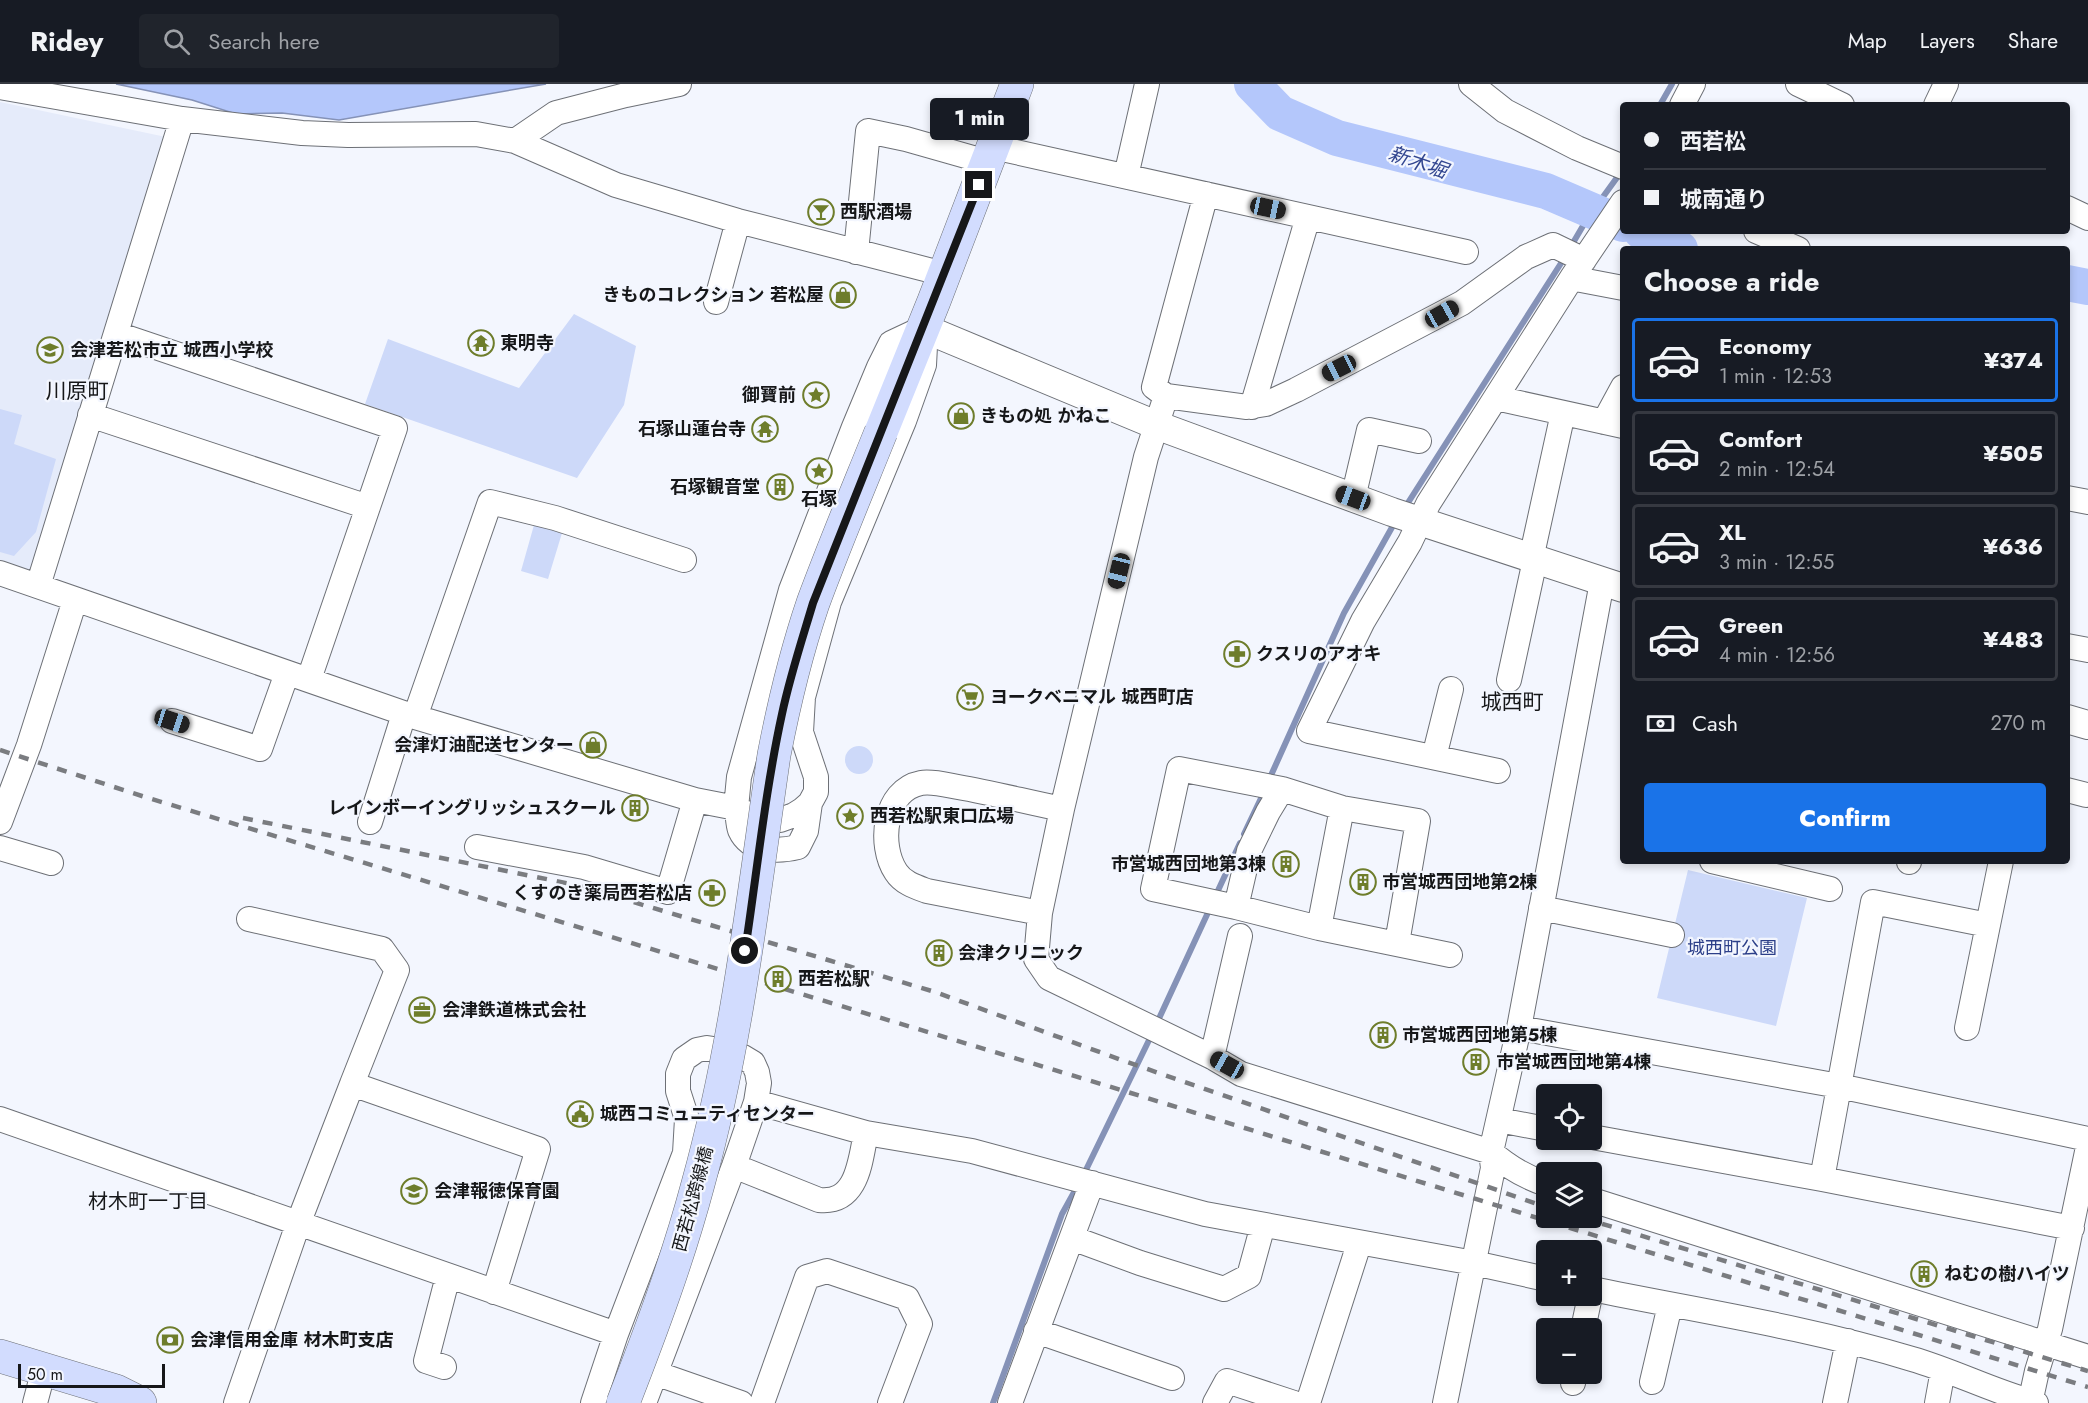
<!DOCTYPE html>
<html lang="en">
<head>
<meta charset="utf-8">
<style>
	body { margin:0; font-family:Jost,"Noto Sans JP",sans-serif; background:#20242c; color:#f1f3f6; height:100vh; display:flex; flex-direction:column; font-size:22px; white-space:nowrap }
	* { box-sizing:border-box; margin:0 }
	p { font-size:20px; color:#9ea1a6 }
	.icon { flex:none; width:33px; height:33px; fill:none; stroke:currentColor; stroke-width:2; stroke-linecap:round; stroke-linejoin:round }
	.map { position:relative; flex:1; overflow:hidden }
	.sheet { position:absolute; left:1620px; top:162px; width:450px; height:618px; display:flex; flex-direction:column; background:#171b24; border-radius:6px; box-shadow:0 3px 9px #0003 }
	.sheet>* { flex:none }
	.banner { position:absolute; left:1620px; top:18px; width:450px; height:132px; border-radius:6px; box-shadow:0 3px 9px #0003; display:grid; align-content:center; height:132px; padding:0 24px; background:#171b24 }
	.tools { position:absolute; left:1536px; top:1000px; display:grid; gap:12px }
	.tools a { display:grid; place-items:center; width:66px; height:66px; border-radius:6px; background:#171b24; box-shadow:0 3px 9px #0003; font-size:30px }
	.scale { position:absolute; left:18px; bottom:15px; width:147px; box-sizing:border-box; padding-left:6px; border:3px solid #161719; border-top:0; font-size:16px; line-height:21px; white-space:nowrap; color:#161719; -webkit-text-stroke:4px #f3f6fe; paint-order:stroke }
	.end { position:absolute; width:27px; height:27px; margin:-14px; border:8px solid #161719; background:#fff; box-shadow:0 0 0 3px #fff }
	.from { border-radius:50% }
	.bubble { position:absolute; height:42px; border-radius:6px; background:#171b24; box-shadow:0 3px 9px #0003; font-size:20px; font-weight:800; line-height:42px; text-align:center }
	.car { position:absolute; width:18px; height:36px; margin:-18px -9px; border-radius:8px; box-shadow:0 0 4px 2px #0007; background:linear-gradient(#222 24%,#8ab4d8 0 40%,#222 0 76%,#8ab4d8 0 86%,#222 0) }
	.banner b { display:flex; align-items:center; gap:21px; height:57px; font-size:22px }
	.banner b+b { border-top:2px solid #363941 }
	.banner i { width:15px; height:15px; background:#f1f3f6 }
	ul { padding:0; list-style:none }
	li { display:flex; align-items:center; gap:18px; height:84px; margin:0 12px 9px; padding:0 12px; border:3px solid #363941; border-radius:6px }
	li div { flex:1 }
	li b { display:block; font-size:22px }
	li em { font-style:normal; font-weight:800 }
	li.active { border-color:#1a73e8 }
	li>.icon { width:54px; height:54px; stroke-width:1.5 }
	h2 { padding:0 24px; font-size:27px; line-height:72px }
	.pay { display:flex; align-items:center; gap:15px; height:66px; padding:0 24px; font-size:22px }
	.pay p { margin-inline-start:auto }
	.button { display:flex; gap:12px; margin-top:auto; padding:12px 24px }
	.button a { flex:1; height:69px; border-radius:6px; background:#1a73e8; color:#fff; font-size:24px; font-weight:800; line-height:69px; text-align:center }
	header { display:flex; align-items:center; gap:36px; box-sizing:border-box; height:84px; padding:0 30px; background:#171b24; border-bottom:2px solid #363941 }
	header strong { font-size:28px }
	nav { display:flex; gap:33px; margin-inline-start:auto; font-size:21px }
	.search { width:420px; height:54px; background:#20242c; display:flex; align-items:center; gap:15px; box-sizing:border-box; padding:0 21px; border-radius:6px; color:#9ea1a6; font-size:22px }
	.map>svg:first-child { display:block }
	.built { fill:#e5ebfa }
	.green { fill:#cdd9f9 }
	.water { fill:#b4c7fb; stroke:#8592b7; stroke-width:1.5 }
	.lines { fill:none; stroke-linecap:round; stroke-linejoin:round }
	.stream { stroke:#8592b7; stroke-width:6 }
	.river { stroke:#b4c7fb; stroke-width:36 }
	.minor-casing { stroke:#6d7076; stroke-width:26 }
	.tertiary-casing { stroke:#6d7076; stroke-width:30 }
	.secondary-casing { stroke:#6d7076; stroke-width:34 }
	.minor { stroke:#fff; stroke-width:24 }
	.tertiary { stroke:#fff; stroke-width:28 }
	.secondary { stroke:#d2dcfe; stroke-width:33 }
	.rail { stroke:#7a7c80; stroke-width:4.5; stroke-dasharray:10 10; stroke-linecap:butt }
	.secondary-bridge-casing { stroke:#6d7076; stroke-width:34; stroke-linecap:butt }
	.secondary-bridge { stroke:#d2dcfe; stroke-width:33 }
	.route { stroke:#161719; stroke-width:8 }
	.labels { text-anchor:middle; stroke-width:4.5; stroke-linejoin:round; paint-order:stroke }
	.poi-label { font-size:18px; font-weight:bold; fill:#161719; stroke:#f3f6fe; text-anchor:start }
	.park-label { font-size:18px; fill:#2c3f89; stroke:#f3f6fe }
	.street-label { font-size:18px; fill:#161719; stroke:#f3f6fe }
	.water-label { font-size:20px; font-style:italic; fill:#324690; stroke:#f3f6fe }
	.neighbourhood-label { font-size:20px; fill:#161719; stroke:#f3f6fe }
	.quarter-label { font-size:21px; fill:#161719; stroke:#f3f6fe }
</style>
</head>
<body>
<header>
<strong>Ridey</strong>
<div class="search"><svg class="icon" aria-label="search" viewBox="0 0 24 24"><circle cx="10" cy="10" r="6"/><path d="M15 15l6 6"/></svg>Search here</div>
<nav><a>Map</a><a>Layers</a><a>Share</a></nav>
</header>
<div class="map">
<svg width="2088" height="1319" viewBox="0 0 2088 1319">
	<rect width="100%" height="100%" fill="#f3f6fe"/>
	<path class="built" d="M 0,18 L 166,53 L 32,491 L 0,479 Z"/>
	<path class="green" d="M 574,230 L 636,262 L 624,321 L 577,394 L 365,320 L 388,255 L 519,304 Z
		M 0,325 L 22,331 L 14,360 L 56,375 L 36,448 L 14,472 L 0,468 Z
		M 534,441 L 562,449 L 548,495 L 521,487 Z
		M845 676a14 14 0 1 1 28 0a14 14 0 1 1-28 0Z
		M 1688,786 L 1807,814 L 1776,942 L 1657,914 Z"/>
	<path class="water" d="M 116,0 L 546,0 L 339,36 L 282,29 L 236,30 L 192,16 Z"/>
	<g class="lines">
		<path class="stream" d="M 1660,21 L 1672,0
			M 1570,164 L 1587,135 L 1621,88
			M 1404,425 L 1565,173
			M 1268,698 L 1344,529 L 1395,438
			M 1244,750 L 1264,708
			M 1215,813 L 1240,759
			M 1156,941 L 1211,822
			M 1083,1092 L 1152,950
			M 993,1319 L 1062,1130 L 1078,1101"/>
		<path class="river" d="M 1252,0 L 1280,29 L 1337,54 L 1546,107 L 1623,140
			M 1641,147 L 1680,165
			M 2067,199 L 2088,203"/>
		<g class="minor-casing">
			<path id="minor" d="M 1471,0 L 1505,27 L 1577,64 L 1623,83
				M 1798,0 L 1842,21
				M 0,3 L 182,35 L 302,49 L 348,51 L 476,50 L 515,57 L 556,29 L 626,11 L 679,0
				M 1682,21 L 1693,0
				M 1936,21 L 1946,0
				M 515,57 L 616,101 L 738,137 L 944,190
				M 993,63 L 1466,168
				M 1126,92 L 1147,0
				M 2067,124 L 2088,134
				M 1756,147 L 1798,165
				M 856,168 L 868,47 L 906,55 L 987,78
				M 1573,192 L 1581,196 L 1623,204
				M 716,218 L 738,137
				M 923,244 L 925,262 L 924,281 L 904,337 L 829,518 L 803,613 L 801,648 L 816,693 L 816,708 L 810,719 L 802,726 L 794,731 L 780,736 L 737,727 L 736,724 L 739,693 L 791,506 L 854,343 L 879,283 L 891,259 Z
				M 117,250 L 395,344 L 309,595
				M 1166,312 L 1154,303 L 1206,110
				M 1496,314 L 1623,342
				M 1252,323 L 1308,133
				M 90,331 L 368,423
				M 1604,338 L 1623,303
				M 1353,414 L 1369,346 L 1419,357
				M 2067,414 L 2088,418
				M 1531,475 L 1563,329
				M 0,489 L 415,633 L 695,716 L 736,724
				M 38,502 L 182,35
				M 2067,562 L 2088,566
				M 1509,596 L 1535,476
				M 415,633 L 490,418 L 555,434 L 684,476
				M 172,637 L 260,665 L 287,589
				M 1434,673 L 1451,605
				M 1498,687 L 1309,647 L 1363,537 L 1410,458 L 1428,420 L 1573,192 L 1623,118
				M 2067,706 L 2086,711
				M 737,727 C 738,733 738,740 740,746 C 750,768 778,768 798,763 L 806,747 L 810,719
				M 0,738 L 29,661 L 75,516
				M 370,738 L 404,630
				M 477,763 L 584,783 L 668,808 L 695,716
				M 0,764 L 51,779
				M 1712,777 L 1830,805
				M 1909,778 L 1909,777
				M 1236,823 L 1249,767 L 1268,728 L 1282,705
				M 1541,824 L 1672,851
				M 1040,829 L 927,807 C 916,803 903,799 896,788 C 878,761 884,706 921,699 C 932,697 947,701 958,703 C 993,709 1027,718 1062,725
				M 249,835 L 382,865 L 397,886 L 352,1000 L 538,1065 L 494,1208
				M 1319,844 L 1342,724
				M 1397,859 L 1418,737 L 1342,724 L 1282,705 L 1179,685 L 1153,805 L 1236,823 L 1319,844 L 1450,871
				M 1519,944 L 1839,1002 L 2088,1055
				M 1967,944 L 2001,777
				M 1212,973 L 1240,852
				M 756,1018 L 866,1049 L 972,1067 L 1205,1130 L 1474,1179 L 1546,1195
				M 0,1035 L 616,1250
				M 1499,1036 L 1546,1045
				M 1592,1053 L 1822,1095 L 2072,1144
				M 734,1082 L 819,1116 C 858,1120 860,1077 866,1049
				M 1822,1095 L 1873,818 L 1988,841
				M 1546,1100 C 1525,1093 1508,1083 1491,1068 L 1241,990 L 1212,973 L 1049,894 L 1036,875 L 1040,829 L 1062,725 L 1146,373 L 1166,312 L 1247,323 L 1266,320 L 1296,306 L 1462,219 L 1526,173 L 1553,161 L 1584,176
				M 1592,1116 L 2088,1273
				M 1072,1154 L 1140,1179 L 1224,1205 L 1249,1192 L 1263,1141
				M 1592,1205 C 1699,1227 1807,1243 1912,1275 C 1954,1287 1994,1308 2036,1319
				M 1583,1245 L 1590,1212
				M 1036,1247 L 1172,1294
				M 444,1283 L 426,1277 L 448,1192
				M 655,1289 L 741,1319
				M 1652,1298 L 1670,1221
				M 1573,1299 L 1575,1290
				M 35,1319 L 44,1285
				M 236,1319 L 298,1140 L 352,1000
				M 593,1319 L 616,1250 L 685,1069 L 687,1035 L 678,1007 L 678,990 L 684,975 L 697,966 L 707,964 L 720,966 L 743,973 L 753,979 L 757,988 L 759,999 L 756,1018 L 734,1082 L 644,1319
				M 762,1319 L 807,1193 L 827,1187 L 907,1214 L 920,1240 L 890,1319
				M 1010,1319 L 1092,1099
				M 1215,1319 L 1227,1297 L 1294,1319
				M 1308,1319 L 1359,1160
				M 1445,1319 L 1493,1084 L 1491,1068 L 1519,944 L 1602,498
				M 1835,1319 L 1848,1257
				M 1937,1319 L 1943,1286
				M 2030,1319 L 2037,1287 L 2050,1245 L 2088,1063"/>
		</g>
		<g class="tertiary-casing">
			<path id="tertiary" d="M 923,244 L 1156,341 L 1392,428 L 1623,504
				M 2067,635 L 2088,641"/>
		</g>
		<g class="secondary-casing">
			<path id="secondary" d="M 881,348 L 934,217 L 1017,0
				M 0,1272 L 116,1307 L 140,1319"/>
		</g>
		<use href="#minor" class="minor"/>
		<use href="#tertiary" class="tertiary"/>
		<use href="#secondary" class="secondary"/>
		<path class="rail" d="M 0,666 L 145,713 L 1121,1006 L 2088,1303
			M 243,734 L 576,801 L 828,876 L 935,908 L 1127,978 L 1546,1123
			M 1583,1134 L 2088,1287"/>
		<g class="secondary-bridge-casing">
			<path id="secondary-bridge" d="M 623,1319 C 651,1247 678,1175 698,1100 C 737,960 753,814 774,671 C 784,619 796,569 813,519 C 834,462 858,405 881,348"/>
		</g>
		<use href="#secondary-bridge" class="secondary-bridge"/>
	</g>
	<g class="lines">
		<path class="route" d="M 745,867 C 757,788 765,708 782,630 C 790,592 802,556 813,519 L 979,101"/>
	</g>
	<defs>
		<g id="bar-ring" transform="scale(1.35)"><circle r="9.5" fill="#f3f6fe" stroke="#6e7d2b" stroke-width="1.5"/><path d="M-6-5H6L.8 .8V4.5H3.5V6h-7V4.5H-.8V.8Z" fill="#6e7d2b"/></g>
		<g id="shop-ring" transform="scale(1.35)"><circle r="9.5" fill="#f3f6fe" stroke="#6e7d2b" stroke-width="1.5"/><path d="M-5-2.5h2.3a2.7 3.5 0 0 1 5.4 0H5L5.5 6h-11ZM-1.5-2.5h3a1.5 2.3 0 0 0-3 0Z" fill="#6e7d2b"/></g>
		<g id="temple-ring" transform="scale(1.35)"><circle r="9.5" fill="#f3f6fe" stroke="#6e7d2b" stroke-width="1.5"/><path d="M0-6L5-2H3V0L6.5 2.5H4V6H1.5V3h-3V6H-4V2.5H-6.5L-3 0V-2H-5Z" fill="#6e7d2b"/></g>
		<g id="school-ring" transform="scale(1.35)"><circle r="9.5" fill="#f3f6fe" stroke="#6e7d2b" stroke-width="1.5"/><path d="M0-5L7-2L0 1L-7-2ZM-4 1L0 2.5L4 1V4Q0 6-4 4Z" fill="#6e7d2b"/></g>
		<g id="sight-ring" transform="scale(1.35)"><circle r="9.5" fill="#f3f6fe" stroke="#6e7d2b" stroke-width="1.5"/><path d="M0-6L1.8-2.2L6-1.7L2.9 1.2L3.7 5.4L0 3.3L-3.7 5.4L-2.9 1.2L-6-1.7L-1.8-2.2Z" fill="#6e7d2b"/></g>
		<g id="building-ring" transform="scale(1.35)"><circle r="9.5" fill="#f3f6fe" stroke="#6e7d2b" stroke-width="1.5"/><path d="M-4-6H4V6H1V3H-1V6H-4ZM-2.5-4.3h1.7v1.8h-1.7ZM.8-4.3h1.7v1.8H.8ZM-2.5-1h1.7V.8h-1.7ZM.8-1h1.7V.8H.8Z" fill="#6e7d2b"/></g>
		<g id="pharmacy-ring" transform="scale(1.35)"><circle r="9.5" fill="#f3f6fe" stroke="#6e7d2b" stroke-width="1.5"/><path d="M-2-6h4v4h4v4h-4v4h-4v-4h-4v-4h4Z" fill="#6e7d2b"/></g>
		<g id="supermarket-ring" transform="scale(1.35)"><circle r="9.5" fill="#f3f6fe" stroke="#6e7d2b" stroke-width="1.5"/><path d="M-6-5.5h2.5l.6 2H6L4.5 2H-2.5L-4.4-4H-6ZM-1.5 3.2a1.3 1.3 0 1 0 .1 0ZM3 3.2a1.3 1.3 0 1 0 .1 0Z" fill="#6e7d2b"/></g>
		<g id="office-ring" transform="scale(1.35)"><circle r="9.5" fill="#f3f6fe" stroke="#6e7d2b" stroke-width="1.5"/><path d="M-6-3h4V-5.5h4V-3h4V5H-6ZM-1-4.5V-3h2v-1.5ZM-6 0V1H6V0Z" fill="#6e7d2b"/></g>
		<g id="civic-ring" transform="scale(1.35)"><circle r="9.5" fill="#f3f6fe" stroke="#6e7d2b" stroke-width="1.5"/><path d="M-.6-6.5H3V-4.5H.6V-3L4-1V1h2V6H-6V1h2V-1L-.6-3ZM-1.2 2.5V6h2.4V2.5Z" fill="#6e7d2b"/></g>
		<g id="bank-ring" transform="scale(1.35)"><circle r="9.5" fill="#f3f6fe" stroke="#6e7d2b" stroke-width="1.5"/><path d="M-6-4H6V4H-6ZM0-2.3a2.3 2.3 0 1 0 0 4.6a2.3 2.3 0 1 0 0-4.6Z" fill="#6e7d2b"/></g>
	</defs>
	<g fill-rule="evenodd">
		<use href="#bar-ring" x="821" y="128"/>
		<use href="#shop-ring" x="843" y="211"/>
		<use href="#temple-ring" x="481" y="259"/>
		<use href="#school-ring" x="50" y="266"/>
		<use href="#sight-ring" x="816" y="311"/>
		<use href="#shop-ring" x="961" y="332"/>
		<use href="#temple-ring" x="765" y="345"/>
		<use href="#sight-ring" x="819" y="387"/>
		<use href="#building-ring" x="780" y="403"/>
		<use href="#pharmacy-ring" x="1237" y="570"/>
		<use href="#supermarket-ring" x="970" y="613"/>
		<use href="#shop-ring" x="593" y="661"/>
		<use href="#building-ring" x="635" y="724"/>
		<use href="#sight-ring" x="850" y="732"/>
		<use href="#building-ring" x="1286" y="780"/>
		<use href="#building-ring" x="1363" y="798"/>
		<use href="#pharmacy-ring" x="712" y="809"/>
		<use href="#building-ring" x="939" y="869"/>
		<use href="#building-ring" x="778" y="895"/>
		<use href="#office-ring" x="422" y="926"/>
		<use href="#building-ring" x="1383" y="951"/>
		<use href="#building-ring" x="1476" y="978"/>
		<use href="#civic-ring" x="580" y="1030"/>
		<use href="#school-ring" x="414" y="1107"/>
		<use href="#building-ring" x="1924" y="1190"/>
		<use href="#bank-ring" x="170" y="1256"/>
	</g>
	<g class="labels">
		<g class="poi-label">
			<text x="840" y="134">西駅酒場</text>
			<text x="824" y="217" text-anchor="end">きものコレクション 若松屋</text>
			<text x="500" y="265">東明寺</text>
			<text x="70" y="272">会津若松市立 城西小学校</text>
			<text x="796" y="317" text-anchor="end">御寶前</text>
			<text x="980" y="338">きもの処 かねこ</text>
			<text x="746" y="351" text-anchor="end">石塚山蓮台寺</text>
			<text x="760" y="409" text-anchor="end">石塚観音堂</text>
			<text x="819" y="421" text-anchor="middle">石塚</text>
			<text x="1256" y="576">クスリのアオキ</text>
			<text x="990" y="619">ヨークベニマル 城西町店</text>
			<text x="574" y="667" text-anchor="end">会津灯油配送センター</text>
			<text x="616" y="730" text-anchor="end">レインボーイングリッシュスクール</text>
			<text x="870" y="738">西若松駅東口広場</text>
			<text x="1266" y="786" text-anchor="end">市営城西団地第３棟</text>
			<text x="1382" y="804">市営城西団地第２棟</text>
			<text x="692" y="815" text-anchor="end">くすのき薬局西若松店</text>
			<text x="958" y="875">会津クリニック</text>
			<text x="798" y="901">西若松駅</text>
			<text x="442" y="932">会津鉄道株式会社</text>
			<text x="1402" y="957">市営城西団地第５棟</text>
			<text x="1496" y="984">市営城西団地第４棟</text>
			<text x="600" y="1036">城西コミュニティセンター</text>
			<text x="434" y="1113">会津報徳保育園</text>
			<text x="1944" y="1196">ねむの樹ハイツ</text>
			<text x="190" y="1262">会津信用金庫 材木町支店</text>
		</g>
		<g class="park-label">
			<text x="1732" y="870">城西町公園</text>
		</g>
		<g class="street-label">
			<text transform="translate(693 1115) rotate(-75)" y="6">西若松跨線橋</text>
		</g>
		<g class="water-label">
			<text transform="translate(1418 78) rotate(19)" y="7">新木堀</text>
		</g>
		<g class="neighbourhood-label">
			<text x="148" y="1124">材木町一丁目</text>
		</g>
		<g class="quarter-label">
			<text x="77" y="314">川原町</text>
			<text x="1512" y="625">城西町</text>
		</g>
	</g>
</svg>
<div class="tools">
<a><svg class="icon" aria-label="locate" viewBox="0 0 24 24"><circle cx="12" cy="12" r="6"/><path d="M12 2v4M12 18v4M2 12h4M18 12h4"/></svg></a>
<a><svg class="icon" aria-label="layers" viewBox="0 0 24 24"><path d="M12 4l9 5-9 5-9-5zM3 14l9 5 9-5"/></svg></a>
<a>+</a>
<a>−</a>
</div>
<div class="scale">50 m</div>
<i class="end from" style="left:745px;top:867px"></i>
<i class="end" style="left:979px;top:101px"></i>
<div class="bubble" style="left:930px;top:14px;width:99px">1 min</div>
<i class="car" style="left:1268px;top:124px;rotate:102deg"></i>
<i class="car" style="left:1442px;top:230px;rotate:61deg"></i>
<i class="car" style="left:1339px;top:284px;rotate:243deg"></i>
<i class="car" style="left:1353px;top:414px;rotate:290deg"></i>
<i class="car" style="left:1119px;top:487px;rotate:194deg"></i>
<i class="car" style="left:172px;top:637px;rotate:108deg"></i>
<i class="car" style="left:1227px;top:981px;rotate:299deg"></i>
<div class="banner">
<b><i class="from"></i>西若松</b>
<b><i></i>城南通り</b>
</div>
<section class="sheet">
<h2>Choose a ride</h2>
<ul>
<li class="active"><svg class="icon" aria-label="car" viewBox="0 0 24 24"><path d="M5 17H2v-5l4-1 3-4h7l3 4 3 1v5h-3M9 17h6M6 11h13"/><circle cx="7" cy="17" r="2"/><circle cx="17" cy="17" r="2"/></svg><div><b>Economy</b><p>1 min · 12:53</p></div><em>¥374</em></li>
<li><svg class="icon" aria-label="car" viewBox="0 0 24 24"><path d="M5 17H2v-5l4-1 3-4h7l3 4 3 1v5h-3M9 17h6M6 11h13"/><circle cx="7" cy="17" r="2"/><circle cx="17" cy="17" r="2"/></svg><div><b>Comfort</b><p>2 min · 12:54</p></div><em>¥505</em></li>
<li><svg class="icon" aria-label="car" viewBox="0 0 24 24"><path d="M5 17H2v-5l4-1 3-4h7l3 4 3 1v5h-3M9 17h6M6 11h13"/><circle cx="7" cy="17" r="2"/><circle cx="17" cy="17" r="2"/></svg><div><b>XL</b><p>3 min · 12:55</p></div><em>¥636</em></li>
<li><svg class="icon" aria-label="car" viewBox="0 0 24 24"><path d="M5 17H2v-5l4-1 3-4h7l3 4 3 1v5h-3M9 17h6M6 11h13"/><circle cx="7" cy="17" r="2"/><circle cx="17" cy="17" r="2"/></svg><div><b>Green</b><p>4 min · 12:56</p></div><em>¥483</em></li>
</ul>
<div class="pay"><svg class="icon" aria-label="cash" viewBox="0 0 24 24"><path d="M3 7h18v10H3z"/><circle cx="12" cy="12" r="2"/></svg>Cash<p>270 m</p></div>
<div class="button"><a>Confirm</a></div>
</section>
</div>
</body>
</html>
